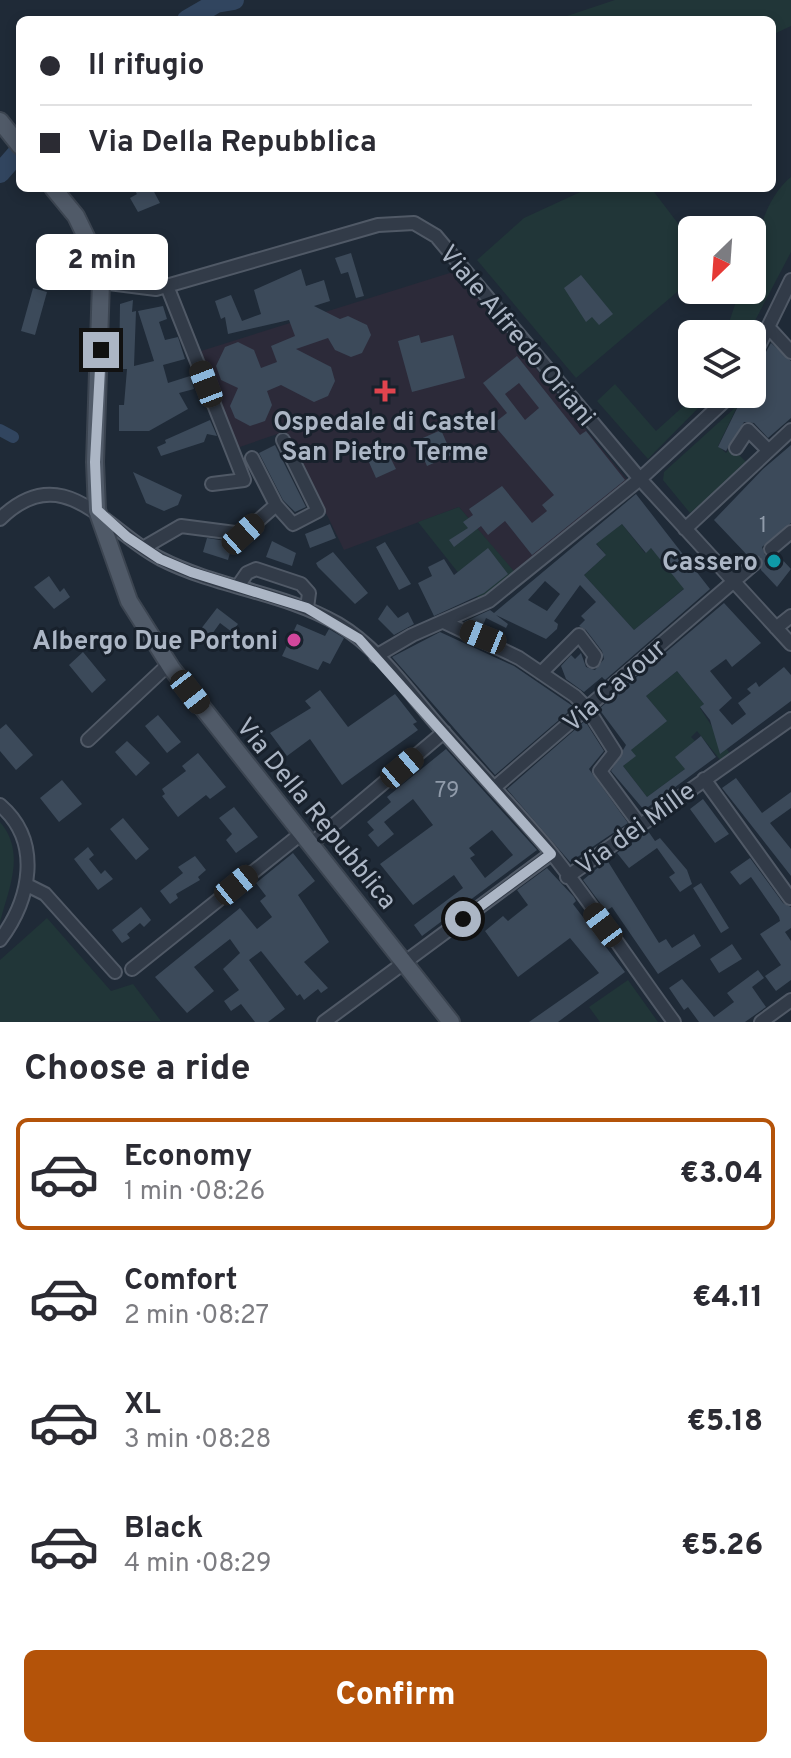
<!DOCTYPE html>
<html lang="en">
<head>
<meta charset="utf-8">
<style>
	body { margin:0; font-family:Overpass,sans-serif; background:#f2f2f3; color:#2b2b33; height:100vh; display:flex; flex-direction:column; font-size:30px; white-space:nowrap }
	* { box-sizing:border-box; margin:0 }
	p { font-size:26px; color:#7c7c81 }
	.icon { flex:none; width:44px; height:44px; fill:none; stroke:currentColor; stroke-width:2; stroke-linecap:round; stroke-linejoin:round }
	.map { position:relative; height:1022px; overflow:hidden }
	.side { display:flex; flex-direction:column; background:#fff; flex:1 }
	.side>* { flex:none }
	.top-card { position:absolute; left:16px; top:16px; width:760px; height:176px; border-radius:12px; box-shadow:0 4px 12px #0003; display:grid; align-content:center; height:176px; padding:0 24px; background:#fff }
	.needle { width:52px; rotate:205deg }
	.tools { position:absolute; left:678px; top:216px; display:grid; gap:16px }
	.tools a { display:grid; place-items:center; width:88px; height:88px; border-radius:12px; background:#fff; box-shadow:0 4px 12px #0003; font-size:40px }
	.end { position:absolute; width:36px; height:36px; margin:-18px; border:10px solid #acb6c5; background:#111; box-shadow:0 0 0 4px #111 }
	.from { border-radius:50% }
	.bubble { position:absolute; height:56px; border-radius:12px; background:#fff; box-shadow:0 4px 12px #0003; font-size:26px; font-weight:800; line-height:56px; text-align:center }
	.car { position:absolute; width:24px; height:48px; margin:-24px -12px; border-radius:10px; box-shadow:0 0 6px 2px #0007; background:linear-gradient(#222 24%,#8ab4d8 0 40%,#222 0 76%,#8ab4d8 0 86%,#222 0) }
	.top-card b { display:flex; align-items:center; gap:28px; height:76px; font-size:30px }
	.top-card b+b { border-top:2px solid #e1e1e2 }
	.top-card i { width:20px; height:20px; background:#2b2b33 }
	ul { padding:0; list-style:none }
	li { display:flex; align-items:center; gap:24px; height:112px; margin:0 16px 12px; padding:0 8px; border:4px solid transparent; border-radius:12px }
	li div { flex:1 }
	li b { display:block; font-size:30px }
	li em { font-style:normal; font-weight:800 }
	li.on { border-color:#b45309 }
	li>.icon { width:72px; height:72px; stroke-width:1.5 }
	h2 { padding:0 24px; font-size:36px; line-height:96px }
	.button { display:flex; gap:16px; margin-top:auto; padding:16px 24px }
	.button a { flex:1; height:92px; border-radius:12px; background:#b45309; color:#fff; font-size:32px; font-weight:800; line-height:92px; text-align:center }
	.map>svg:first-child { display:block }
	.medical { fill:#2c2a39 }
	.green { fill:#213638 }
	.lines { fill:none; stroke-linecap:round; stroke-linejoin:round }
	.canal { stroke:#31455f; stroke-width:12 }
	.river { stroke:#31455f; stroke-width:20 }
	.building { fill:#3c4a5a; fill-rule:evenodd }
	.minor-casing { stroke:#505966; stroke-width:16 }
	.major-casing { stroke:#3c4551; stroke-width:20 }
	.minor { stroke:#323b48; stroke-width:12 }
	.major { stroke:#505a68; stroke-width:16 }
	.route { stroke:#acb6c5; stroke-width:10 }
	.health-dot { fill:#e0444e; stroke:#18212c; stroke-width:3 }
	.culture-dot { fill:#0f9aa8; stroke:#18212c; stroke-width:3 }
	.hotel-dot { fill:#d1479c; stroke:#18212c; stroke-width:3 }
	.labels { text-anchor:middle; stroke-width:6; stroke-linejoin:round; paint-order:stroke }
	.number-label { font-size:22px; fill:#909baa }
	.street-label { font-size:26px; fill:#acb6c5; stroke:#18212c }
	.poi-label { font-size:26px; font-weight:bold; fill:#acb6c5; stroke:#18212c; text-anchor:end }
</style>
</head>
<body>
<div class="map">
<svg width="791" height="1022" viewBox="0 0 791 1022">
	<rect width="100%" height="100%" fill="#1f2a37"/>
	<path class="medical" d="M 456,271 L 628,481 L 516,575 L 459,507 L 344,550 L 286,431 L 237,448 L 201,351 Z"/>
	<path class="green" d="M 615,0 L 791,0 L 791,26 L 772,35 L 772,20 L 555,20 Z
		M 791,177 L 791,252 L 748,334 L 725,334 L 740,290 L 752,290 C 752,253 761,201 791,177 Z
		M 589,188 L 651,188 L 683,230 L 683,287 L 576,378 L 477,260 L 524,218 Z
		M 615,384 L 656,431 L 697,394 L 712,394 L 648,459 L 597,401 Z
		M 738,405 L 718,446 L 726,453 L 731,447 L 748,464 L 690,513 L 663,480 L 664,472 Z
		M 459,507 L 519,577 L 483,604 L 418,522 Z
		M 622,524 L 645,553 L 651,548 L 687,586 L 634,630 L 584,575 L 606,555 L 596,543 Z
		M 677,671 L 704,704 L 700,708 L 730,754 L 721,761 L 697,731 L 691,737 L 695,741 L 685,769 L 647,797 L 623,766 L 635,756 L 631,750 L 660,713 L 646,696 Z
		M 0,822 C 26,852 9,888 0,922 Z
		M 47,918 L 111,991 L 133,984 L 161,1021 L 0,1022 L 0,960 Z
		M 628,980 L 658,1022 L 600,1022 L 589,1007 Z"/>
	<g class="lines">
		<path class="canal" d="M 0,430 L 13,437"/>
		<path class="river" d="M 187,20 L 216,3 L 234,0
			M 0,173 L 20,150"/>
	</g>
	<path class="building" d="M 133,188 L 152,188 L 160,203 L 138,212 L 130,198 L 137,194 Z
		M 351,253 L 364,296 L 356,298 L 348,272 L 341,274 L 335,258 Z
		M 301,269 L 306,286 L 324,280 L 330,301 L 314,306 L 340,319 L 348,316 L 367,325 L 371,335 L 362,353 L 351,357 L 335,350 L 328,338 L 296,349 L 331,367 L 335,381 L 328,396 L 314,402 L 281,385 L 267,391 L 272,405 L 265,421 L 250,426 L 235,418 L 230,406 L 238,388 L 221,380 L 216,366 L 225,347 L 238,342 L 254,350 L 261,368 L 277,362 L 271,346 L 295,336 L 289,320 L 228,334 L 225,317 L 221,319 L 215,301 L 231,295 L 242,321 L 261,314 L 254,290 Z
		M 581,275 L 613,314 L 599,325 L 592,317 L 586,322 L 564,288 Z
		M 33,288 L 47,292 L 35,335 L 21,331 Z
		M 133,300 L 132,312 L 136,311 L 134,366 L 154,361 L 138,311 L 163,306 L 167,319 L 159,322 L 165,340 L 178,337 L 185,359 L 163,365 L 168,383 L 190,376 L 194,389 L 179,393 L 188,409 L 149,431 L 119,431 L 119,405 L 124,405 L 127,369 L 119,369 L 120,304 Z
		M 419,335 L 421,343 L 453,335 L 465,378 L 412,392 L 398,341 Z
		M 771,343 L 791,361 L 791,418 L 768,438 L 754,423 L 744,422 L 726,451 L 718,447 L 744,394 L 752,394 L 752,377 Z
		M 517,356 L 580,435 L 586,431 L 625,480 L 532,555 L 505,521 L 488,535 L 481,526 L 454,547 L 449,540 L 468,528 L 463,522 L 473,515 L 469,509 L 502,486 L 532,523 L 547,511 L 542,505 L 554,495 L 493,424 L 507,413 L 483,383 ZM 519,383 L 539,408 L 525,420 L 505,394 Z
		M 210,420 L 217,436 L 207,434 L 204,442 L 161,456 L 157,447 L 166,443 L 165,440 Z
		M 441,430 L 452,455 L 427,466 L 416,441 Z
		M 275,445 L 306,507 L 295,512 L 283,500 L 259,453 Z
		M 791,445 L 791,523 L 762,547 L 765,555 L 778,555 L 791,569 L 777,587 L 761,570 L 761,557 L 749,557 L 714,520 L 763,469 Z
		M 387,451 L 396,469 L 376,478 L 368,460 Z
		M 133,472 L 182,495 L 178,505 L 164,511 L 146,503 Z
		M 636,494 L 710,589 L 605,680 L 602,677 L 584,692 L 566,679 L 561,666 L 571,655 L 575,659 L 581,653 L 586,667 L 595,670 L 604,659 L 602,651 L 586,630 L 579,626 L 585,620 L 581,616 L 596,602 L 580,585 L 554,621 L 558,624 L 557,629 L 546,639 L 496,615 L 508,624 L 506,628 L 486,618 L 481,630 L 464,622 L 490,610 L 494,613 ZM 622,524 L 646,553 L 651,548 L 684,589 L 634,630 L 584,575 L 606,555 L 596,544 ZM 545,581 L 560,594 L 547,611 L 528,600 Z
		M 330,524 L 336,538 L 310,548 L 305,534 Z
		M 207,538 L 233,542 L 228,560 L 203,552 Z
		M 272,541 L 296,553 L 292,566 L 266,557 Z
		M 385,542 L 411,584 L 399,590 L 376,547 Z
		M 488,548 L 508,574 L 484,593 L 434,616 L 418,583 L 432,576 L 428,567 L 444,559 L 454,575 Z
		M 333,552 L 368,593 L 355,604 L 318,567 L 316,563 Z
		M 49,576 L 60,592 L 64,588 L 70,597 L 54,609 L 34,587 Z
		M 724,603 L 761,643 L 732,667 L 726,659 L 710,671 L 732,698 L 719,710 L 732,725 L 746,714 L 738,703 L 751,693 L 747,689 L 756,682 L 759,687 L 784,667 L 791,675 L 791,701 L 720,754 L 710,720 L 700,707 L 704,704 L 677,671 L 646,696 L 667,721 L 631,750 L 636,756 L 623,766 L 647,797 L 685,769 L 675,757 L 701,736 L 716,757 L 644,810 L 611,771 L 626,745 L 599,709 Z
		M 387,605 L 398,618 L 408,612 L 414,624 L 394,635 L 378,619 Z
		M 217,608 L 238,624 L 232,632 L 220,623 L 207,641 L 197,634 Z
		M 297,624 L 325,636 L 329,629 L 344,638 L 330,664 L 323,661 L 318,670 L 282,656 Z
		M 440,632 L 514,666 L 574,707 L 495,775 L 392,657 Z
		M 83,652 L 106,680 L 92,693 L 69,665 Z
		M 320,690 L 348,727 L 395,694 L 417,722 L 413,724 L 418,730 L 342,785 L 310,739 L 287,756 L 270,733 L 311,708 L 305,701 Z
		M 158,715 L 181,742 L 167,753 L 145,726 Z
		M 585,721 L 604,751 L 589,769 L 628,823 L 570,862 L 507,789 Z
		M 6,724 L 33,755 L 16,770 L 0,751 L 0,729 Z
		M 127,741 L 150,763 L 136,776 L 115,752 Z
		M 446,749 L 537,850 L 422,936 L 414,925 L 463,888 L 454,875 L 413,905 L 380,864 L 433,825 L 413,799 L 384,822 L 394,834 L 378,847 L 368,835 L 374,830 L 367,822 L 391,802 L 387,797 ZM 492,830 L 513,855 L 485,878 L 470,858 L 475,855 L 469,848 Z
		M 198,753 L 226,787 L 210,799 L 206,795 L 178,817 L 162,796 L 165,794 L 162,789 L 186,771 L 182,766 Z
		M 736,778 L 762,813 L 791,792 L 791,808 L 770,823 L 791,849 L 791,876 L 722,788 Z
		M 62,780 L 82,804 L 59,822 L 40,798 Z
		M 703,799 L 729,834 L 715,843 L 690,809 Z
		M 234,807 L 258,837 L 236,853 L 226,840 L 232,834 L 219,818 Z
		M 123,818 L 149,849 L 136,860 L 110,829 Z
		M 648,831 L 655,841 L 660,838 L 687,870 L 692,884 L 680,892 L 669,877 L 675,873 L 657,848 L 629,868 L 617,853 Z
		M 88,847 L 94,855 L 89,859 L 101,874 L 105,870 L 113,879 L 98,890 L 74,859 Z
		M 293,853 L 315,881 L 298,895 L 329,942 L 304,962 L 328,988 L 321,993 L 318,989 L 304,1000 L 300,994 L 297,996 L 261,951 L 249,960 L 285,1009 L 268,1022 L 255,1022 L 241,1004 L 231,1011 L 224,1001 L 239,990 L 223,969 L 240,953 L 230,939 L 194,967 L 214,991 L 187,1013 L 155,977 L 240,908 L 257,929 L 272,917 L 260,901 L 266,896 L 256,883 Z
		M 195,856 L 206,870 L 198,877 L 200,880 L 176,894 L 178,898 L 170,904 L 160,891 L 183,873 L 178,867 Z
		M 750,858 L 783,903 L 791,907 L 791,928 L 785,932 L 791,941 L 791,980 L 776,991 L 765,976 L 781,965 L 760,934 L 780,921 L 779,917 L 751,877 L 740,885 L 730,872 Z
		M 607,860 L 659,943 L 666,939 L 672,948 L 694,934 L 701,946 L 658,974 L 612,907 L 606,911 L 583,880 Z
		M 547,868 L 574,897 L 576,901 L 573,904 L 625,972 L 558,1022 L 529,1022 L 599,973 L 570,938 L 518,977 L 485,931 L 503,916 L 508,921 L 528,905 L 517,890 Z
		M 701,883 L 729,928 L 721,933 L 693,888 Z
		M 141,907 L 151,920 L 144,927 L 140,923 L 127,934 L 130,938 L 122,943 L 112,930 Z
		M 732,944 L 742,959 L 719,973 L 710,959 Z
		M 758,970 L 764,978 L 752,987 L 766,1007 L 745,1022 L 699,1022 L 688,1007 L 684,1010 L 669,988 L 682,979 L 714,1017 L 734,1002 L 727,993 Z"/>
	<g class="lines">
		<g class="minor-casing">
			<path id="minor" d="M 101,282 L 156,289 L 378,225 L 414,223 L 436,236 L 640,479 L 791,644
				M 167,286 L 244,480 L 212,484
				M 769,328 L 791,352
				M 752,360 L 791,280
				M 736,448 L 748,430 L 768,450
				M 252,458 L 276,505
				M 0,519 C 64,456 107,532 161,559 C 218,588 283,592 338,624 C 379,648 409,693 440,728 C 476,769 514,808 549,850 C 593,905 632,965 674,1022
				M 685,529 L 791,430
				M 143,548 L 181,526 L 243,534 L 276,505 L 293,524 L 318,511 L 283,440
				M 771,549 L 791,532
				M 238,586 L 247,573 L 256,569 L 301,584 L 309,593 L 307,608
				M 444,622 L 519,658 L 575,696 L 587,708 L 615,752 L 600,771 L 640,825
				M 776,628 L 791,616
				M 376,656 L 412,635 L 489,601 L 640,479 L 732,394
				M 541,673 L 579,635 L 595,656 L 593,661
				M 88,740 L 169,664
				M 704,779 L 790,898
				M 495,787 L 755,563
				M 0,805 C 43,842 30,900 0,940
				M 311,844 L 444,732
				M 567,877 L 791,719
				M 27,885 L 45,894 L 115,972
				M 132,969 L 302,833
				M 324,1022 L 551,854
				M 761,1022 L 791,1000"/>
		</g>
		<g class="major-casing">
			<path id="major" d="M 0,121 L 20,146
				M 53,188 L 76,216 L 89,243 L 101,282 L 95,462 L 97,510 L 129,601 L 172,669 L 451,1022"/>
		</g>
		<use href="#minor" class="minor"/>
		<use href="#major" class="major"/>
	</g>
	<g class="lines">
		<path class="route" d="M 101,350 L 95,462 L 97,510 L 127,537 L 160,559 L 191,572 L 307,608 L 359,639 L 551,854 L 463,919"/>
	</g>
	<path class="health-dot" d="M381 379h8v8h8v8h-8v8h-8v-8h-8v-8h8z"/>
	<circle class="culture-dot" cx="774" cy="561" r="8"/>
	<circle class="hotel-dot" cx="294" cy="640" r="8"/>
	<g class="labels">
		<g class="number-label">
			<text x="763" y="532">1</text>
			<text x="447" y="797">79</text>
		</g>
		<g class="street-label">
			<text transform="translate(518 335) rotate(50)" y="9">Viale Alfredo Oriani</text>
			<text transform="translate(614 685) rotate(-41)" y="9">Via Cavour</text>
			<text transform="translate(317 813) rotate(51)" y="9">Via Della Repubblica</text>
			<text transform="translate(635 828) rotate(-36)" y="9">Via dei Mille</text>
		</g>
		<g class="poi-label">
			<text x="385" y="430" text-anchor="middle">Ospedale di Castel<tspan x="385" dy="30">San Pietro Terme</tspan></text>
			<text x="758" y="570">Cassero</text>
			<text x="278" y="649">Albergo Due Portoni</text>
		</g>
	</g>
</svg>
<div class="tools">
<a><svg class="needle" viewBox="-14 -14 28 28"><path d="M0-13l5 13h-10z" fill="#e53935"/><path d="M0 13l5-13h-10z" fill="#7c7c81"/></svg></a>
<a><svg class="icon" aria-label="layers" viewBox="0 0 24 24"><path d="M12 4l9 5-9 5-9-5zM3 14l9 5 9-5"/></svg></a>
</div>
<i class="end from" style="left:463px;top:919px"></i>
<i class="end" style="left:101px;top:350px"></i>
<div class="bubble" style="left:36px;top:234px;width:132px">2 min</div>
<i class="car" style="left:206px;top:384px;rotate:339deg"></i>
<i class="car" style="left:243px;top:534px;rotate:48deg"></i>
<i class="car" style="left:483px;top:637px;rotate:292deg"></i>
<i class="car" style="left:190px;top:692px;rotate:142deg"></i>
<i class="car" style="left:402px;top:768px;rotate:50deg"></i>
<i class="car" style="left:236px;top:885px;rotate:51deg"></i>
<i class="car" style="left:603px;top:925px;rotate:323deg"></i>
<div class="top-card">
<b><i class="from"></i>Il rifugio</b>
<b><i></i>Via Della Repubblica</b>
</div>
</div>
<section class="side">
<h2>Choose a ride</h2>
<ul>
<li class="on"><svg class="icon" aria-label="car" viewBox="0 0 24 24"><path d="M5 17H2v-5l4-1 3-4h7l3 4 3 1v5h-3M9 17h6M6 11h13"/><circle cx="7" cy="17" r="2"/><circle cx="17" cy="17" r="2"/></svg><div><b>Economy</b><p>1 min · 08:26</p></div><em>€3.04</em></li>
<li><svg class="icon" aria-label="car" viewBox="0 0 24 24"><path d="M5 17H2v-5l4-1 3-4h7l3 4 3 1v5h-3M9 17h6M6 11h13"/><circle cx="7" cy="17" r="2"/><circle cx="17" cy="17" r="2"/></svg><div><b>Comfort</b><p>2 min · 08:27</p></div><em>€4.11</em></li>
<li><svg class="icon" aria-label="car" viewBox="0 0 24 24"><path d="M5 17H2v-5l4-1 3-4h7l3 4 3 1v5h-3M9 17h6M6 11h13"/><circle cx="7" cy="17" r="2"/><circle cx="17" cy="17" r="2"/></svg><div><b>XL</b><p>3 min · 08:28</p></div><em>€5.18</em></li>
<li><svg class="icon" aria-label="car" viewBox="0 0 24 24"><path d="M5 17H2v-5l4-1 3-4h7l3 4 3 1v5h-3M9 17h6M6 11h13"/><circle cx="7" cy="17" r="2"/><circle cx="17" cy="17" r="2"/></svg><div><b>Black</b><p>4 min · 08:29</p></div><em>€5.26</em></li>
</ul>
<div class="button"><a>Confirm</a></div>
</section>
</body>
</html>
